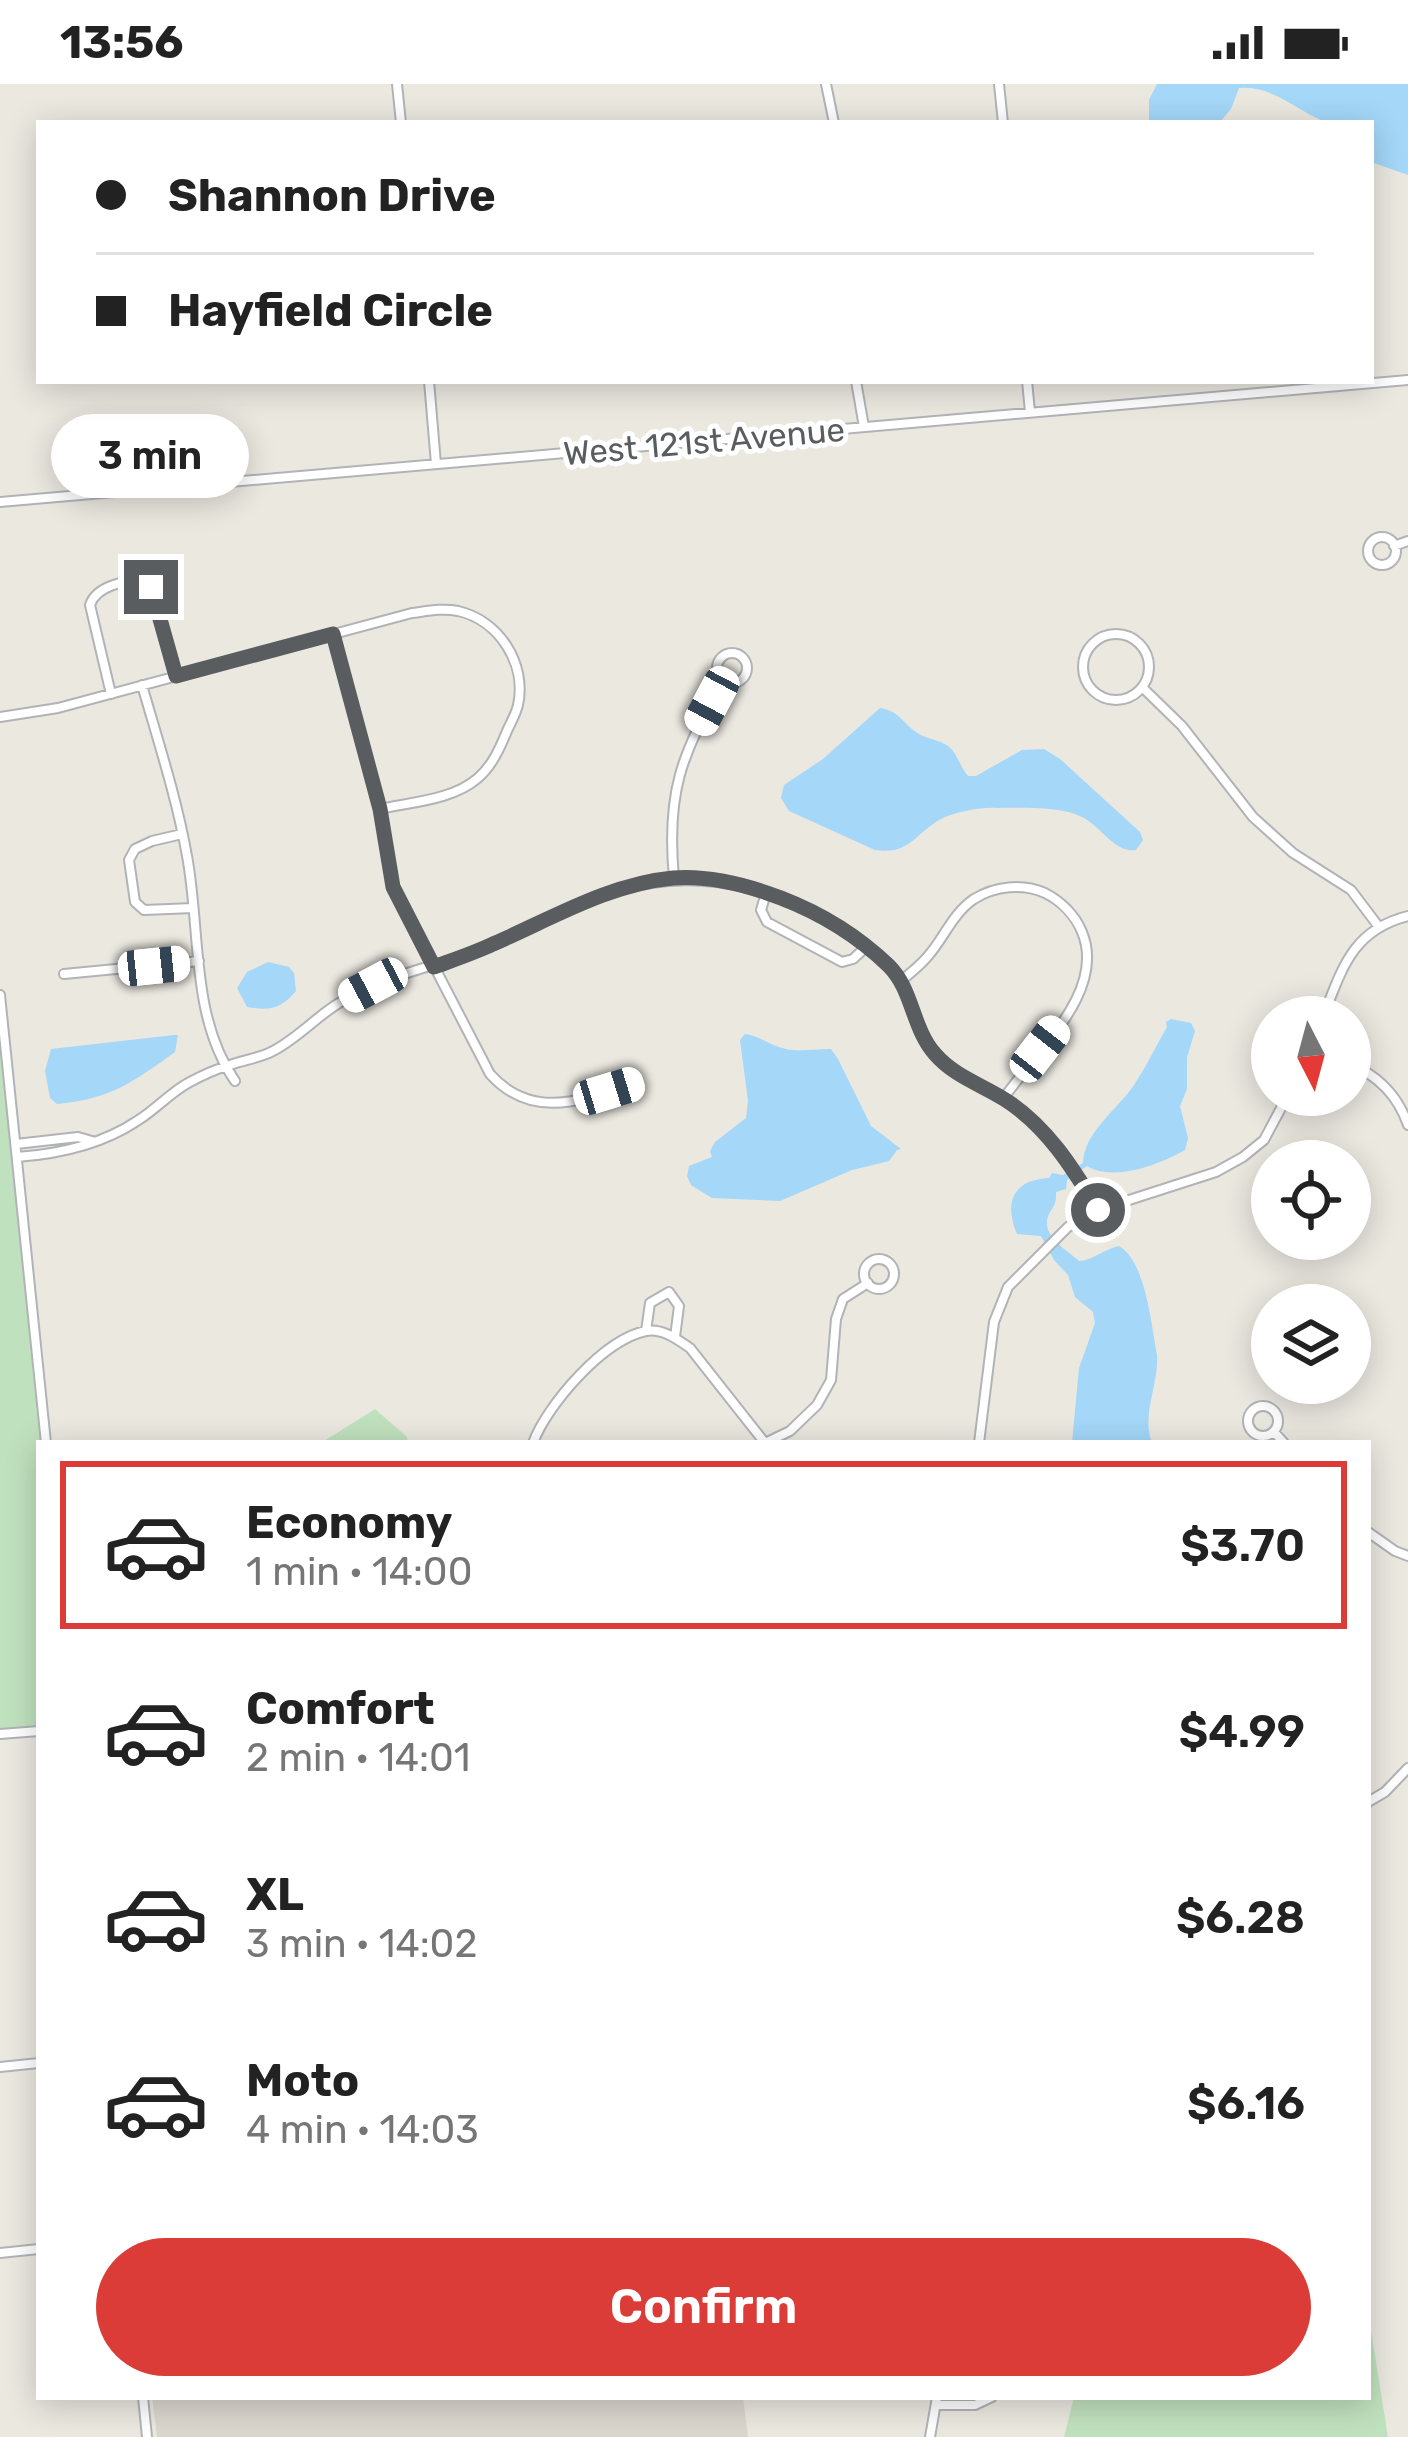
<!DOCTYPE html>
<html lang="en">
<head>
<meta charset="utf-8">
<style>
	body { margin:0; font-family:Rubik,sans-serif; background:#f2f2f2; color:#222; height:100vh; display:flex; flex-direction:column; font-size:45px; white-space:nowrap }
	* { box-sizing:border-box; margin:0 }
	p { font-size:39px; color:#767676 }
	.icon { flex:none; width:66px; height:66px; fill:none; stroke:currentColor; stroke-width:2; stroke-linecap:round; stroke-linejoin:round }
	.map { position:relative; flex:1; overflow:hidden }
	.details { position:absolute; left:36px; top:1356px; width:1335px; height:960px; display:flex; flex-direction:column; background:#fff; border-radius:0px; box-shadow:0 6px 30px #0003 }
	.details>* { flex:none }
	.guide { position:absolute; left:36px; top:36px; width:1338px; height:264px; border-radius:0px; box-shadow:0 6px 30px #0003; display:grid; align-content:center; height:264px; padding:0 60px; background:#fff }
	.needle { width:78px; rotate:174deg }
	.tools { position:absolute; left:1251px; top:912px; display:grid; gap:24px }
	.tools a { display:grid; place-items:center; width:120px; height:120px; border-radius:50%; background:#fff; box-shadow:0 6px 30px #0003; font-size:60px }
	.end { position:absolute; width:54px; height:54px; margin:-27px; border:15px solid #595d60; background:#fff; box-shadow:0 0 0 6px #fff }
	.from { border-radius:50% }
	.bubble { position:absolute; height:84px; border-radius:42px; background:#fff; box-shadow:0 6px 30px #0003; font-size:39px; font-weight:600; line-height:84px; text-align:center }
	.car { position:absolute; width:36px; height:72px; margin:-36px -18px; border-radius:15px; box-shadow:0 0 9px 3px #0007; background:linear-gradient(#fff 24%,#345 0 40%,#fff 0 76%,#345 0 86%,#fff 0) }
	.guide b { display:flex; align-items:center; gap:42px; height:114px; font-size:45px }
	.guide b+b { border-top:3px solid #e0e0e0 }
	.guide i { width:30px; height:30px; background:#222 }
	ul { padding:21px 0 0; list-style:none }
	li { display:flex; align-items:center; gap:36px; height:168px; margin:0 24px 18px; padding:0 36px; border:6px solid transparent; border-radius:0px }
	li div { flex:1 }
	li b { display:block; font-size:45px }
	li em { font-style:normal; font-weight:600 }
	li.on { border-color:#db3c37 }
	li>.icon { width:108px; height:108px; stroke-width:1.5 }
	.button { display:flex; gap:24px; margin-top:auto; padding:24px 60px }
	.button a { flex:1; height:138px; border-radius:72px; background:#db3c37; color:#fff; font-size:48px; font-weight:600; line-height:138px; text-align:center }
	.status { display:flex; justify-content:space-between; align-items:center; height:84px; padding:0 60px; background:#fff; direction:ltr }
	.status svg { height:33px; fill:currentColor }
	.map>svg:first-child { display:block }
	.education { fill:#dbd7cf }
	.green { fill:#c0e1be }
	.water { fill:#a4d7f8 }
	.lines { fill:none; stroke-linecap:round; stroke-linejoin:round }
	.minor-casing { stroke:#b1b3b7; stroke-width:12 }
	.minor { stroke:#fff; stroke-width:8 }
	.route { stroke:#595d60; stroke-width:15 }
	.labels { text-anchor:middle; stroke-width:10; stroke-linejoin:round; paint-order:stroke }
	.street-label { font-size:33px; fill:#595d60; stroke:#fff }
</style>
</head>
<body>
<div class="status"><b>13:56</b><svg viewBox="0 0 49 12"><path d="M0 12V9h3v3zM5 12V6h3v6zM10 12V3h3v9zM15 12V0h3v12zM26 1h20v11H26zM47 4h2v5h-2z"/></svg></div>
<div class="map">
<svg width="1408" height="2353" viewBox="0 0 1408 2353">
	<rect width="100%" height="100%" fill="#ebe8e0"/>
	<path class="education" d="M 152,2313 L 743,2313 L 748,2353 L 157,2353 Z"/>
	<path class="green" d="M 0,921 L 46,1359 L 39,1359 L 39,1646 L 0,1650 Z
		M 375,1325 L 407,1353 L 408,1359 L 321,1359 Z
		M 1368,2228 L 1388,2353 L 1064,2353 L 1074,2313 L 1368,2313 Z"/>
	<path class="water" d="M 1157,0 L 1408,0 L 1408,91 L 1371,78 L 1371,39 C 1359,39 1342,42 1330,39 C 1302,32 1274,0 1239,4 L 1231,25 L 1219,39 L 1149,39 L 1149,16 Z
		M 880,624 C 900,627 903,640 919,650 C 929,656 945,656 953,667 C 959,675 961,684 968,692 L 976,692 L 1022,666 L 1044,665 L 1060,675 L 1140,748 L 1143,756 L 1136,766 C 1114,769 1101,742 1082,733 C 1060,722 1021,724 997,724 C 981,723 955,728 941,735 C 914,750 910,771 875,766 L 789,727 L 781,714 L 784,701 L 823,675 Z
		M 268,878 L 289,883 L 294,889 L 296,907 C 281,925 270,927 247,923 L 237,904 L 247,888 Z
		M 1171,935 L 1191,939 L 1195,947 L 1187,973 L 1187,1005 L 1180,1022 L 1188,1054 L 1185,1066 C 1159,1081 1113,1098 1087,1082 L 1067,1096 L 1066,1105 L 1056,1108 C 1057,1125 1049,1124 1047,1137 C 1045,1154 1068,1167 1079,1177 C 1094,1176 1104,1165 1119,1162 C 1146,1178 1151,1240 1157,1271 C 1159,1301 1141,1330 1152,1359 L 1072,1359 L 1079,1284 L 1095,1239 L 1093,1228 L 1075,1213 L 1068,1191 L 1054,1176 L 1041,1152 L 1017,1150 C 1004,1119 1012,1096 1049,1094 L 1052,1089 L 1063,1091 L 1083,1079 C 1084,1048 1118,1025 1134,1001 C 1146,983 1156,962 1167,943 L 1166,938 Z
		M 745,950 C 760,952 771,962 786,965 C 800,968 816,965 831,965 L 838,975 L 871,1042 L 901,1065 L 897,1066 L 889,1077 L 852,1086 L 780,1117 L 712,1114 L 691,1101 L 687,1092 L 689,1082 L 712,1073 L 710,1067 L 715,1058 L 746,1034 L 748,1017 L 740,956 Z
		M 174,951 L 178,951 L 175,968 C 133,998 111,1015 57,1020 L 50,1014 L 45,987 L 51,965 Z"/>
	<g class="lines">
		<g class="minor-casing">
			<path id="minor" d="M 397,0 L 401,39
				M 826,0 L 834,39
				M 999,0 L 1003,39
				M 429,297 L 436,380
				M 856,297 L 864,343
				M 1027,297 L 1030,328
				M 0,418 L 1408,296
				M1368 467a14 14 0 1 1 28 0a14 14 0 1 1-28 0Z
				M 1394,462 L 1408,457
				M 333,550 L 380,725 L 393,803 L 490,990 C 532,1037 583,1016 634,1000
				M1083 583a33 33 0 1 1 66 0a33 33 0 1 1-66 0Z
				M717 584a15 15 0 1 1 30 0a15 15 0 1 1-30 0Z
				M 142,601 C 158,657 177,715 187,772 C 201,846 190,932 235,997
				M 1142,603 L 1182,642 L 1253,733 L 1293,769 L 1351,806 L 1379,843
				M 111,610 L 90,521 C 96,502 125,496 144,496 L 154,510 L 175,593
				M 0,633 L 58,624 L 412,529 C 428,527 442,524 458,527 C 499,536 527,580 518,621 C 516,630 511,638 507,647 C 500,664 492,682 478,694 C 453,716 411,718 380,725
				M 182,750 L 152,757 L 135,765 L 129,776 L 135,818 L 144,826 L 193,824
				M 674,794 C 666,709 681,670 724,597
				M 766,809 L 761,826 L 767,838 L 842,878 L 853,875 L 866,863
				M 64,890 L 199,877
				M 901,897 C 910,889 920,882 928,872 C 944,854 953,829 974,815 C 995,802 1022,799 1045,809 C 1061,817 1075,831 1082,848 C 1107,908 1035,968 1004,1014
				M 0,911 L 46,1359
				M 1323,933 C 1342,885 1352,846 1408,832
				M 1350,980 C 1379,992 1398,1012 1408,1041
				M 16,1060 L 78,1053 L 92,1057
				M 17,1073 C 60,1070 101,1061 137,1037 C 155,1026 170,1009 188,999 C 201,992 216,985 230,981 C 244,976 260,974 273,967 C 298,954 316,933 339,919 C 384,890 442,882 491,861 C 533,843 573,821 616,807 C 703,780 792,806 863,861 C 877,871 893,883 902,899 C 915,925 915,949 936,972 C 956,993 982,1000 1005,1015 C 1046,1042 1074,1084 1098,1126
				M864 1190a15 15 0 1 1 30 0a15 15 0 1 1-30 0Z
				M 646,1247 L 650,1219 L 669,1208 L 679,1222 L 675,1253
				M1248 1337a15 15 0 1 1 30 0a15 15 0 1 1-30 0Z
				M 1274,1348 L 1284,1359
				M 533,1359 C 547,1321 604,1255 646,1247 C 662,1244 677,1255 690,1264 L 765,1359
				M 765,1359 L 790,1347 L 817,1321 L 831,1296 L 836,1235 L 843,1215 L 868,1199
				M 979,1359 L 994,1238 L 1008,1203 L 1068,1143 L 1098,1126 L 1216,1088 L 1243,1073 L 1264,1056 L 1288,1011
				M 1368,1448 L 1395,1467 L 1408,1472
				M 0,1650 L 39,1647
				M 1368,1718 L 1385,1708 L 1408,1684
				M 0,1983 L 39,1979
				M 0,2169 L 39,2165
				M 143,2313 L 147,2353
				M 937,2321 L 975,2321 L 992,2313
				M 930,2353 L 937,2313"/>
		</g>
		<use href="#minor" class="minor"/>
	</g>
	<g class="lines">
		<path class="route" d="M 151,503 L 176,592 L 333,550 L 380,725 L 393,803 L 434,883 C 453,876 474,869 493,860 C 551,835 609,800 673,794 C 710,791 747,801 781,814 C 820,829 859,853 889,882 C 913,906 912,944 935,970 C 954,992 980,1000 1004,1015 C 1046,1041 1073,1084 1098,1126"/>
	</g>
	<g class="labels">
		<g class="street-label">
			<text transform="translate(704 357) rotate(-5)" y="12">West 121st Avenue</text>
		</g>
	</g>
</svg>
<div class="tools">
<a><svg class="needle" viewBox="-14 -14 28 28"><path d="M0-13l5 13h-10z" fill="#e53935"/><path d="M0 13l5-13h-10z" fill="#767676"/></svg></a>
<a><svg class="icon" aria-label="locate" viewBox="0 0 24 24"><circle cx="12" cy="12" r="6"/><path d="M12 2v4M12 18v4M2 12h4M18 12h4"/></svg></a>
<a><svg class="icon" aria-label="layers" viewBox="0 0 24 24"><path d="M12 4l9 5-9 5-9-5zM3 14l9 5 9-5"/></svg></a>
</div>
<i class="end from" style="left:1098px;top:1126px"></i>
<i class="end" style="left:151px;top:503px"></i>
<div class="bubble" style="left:51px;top:330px;width:198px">3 min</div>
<i class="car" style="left:712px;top:617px;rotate:208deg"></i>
<i class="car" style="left:154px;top:882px;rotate:84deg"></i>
<i class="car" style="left:373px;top:901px;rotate:242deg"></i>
<i class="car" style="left:1040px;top:965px;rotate:38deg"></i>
<i class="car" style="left:609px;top:1007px;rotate:73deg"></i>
<div class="guide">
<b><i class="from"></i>Shannon Drive</b>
<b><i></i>Hayfield Circle</b>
</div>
<section class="details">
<ul>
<li class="on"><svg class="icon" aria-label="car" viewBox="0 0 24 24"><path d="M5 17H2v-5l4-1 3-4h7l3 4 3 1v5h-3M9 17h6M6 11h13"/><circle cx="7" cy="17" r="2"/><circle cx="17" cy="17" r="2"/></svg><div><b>Economy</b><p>1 min · 14:00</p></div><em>$3.70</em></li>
<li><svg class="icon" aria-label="car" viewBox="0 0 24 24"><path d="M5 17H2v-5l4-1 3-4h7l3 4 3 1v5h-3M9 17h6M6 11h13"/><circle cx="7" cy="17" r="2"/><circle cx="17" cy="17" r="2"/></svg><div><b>Comfort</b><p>2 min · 14:01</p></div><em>$4.99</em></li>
<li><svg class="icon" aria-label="car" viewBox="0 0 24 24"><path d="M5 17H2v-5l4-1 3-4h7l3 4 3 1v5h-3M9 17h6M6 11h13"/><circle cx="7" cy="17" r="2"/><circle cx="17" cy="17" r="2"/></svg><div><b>XL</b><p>3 min · 14:02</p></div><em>$6.28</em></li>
<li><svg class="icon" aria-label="car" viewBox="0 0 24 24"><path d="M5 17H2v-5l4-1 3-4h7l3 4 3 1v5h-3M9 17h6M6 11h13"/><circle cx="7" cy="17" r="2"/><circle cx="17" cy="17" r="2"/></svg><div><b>Moto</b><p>4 min · 14:03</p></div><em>$6.16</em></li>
</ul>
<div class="button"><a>Confirm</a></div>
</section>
</div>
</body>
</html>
